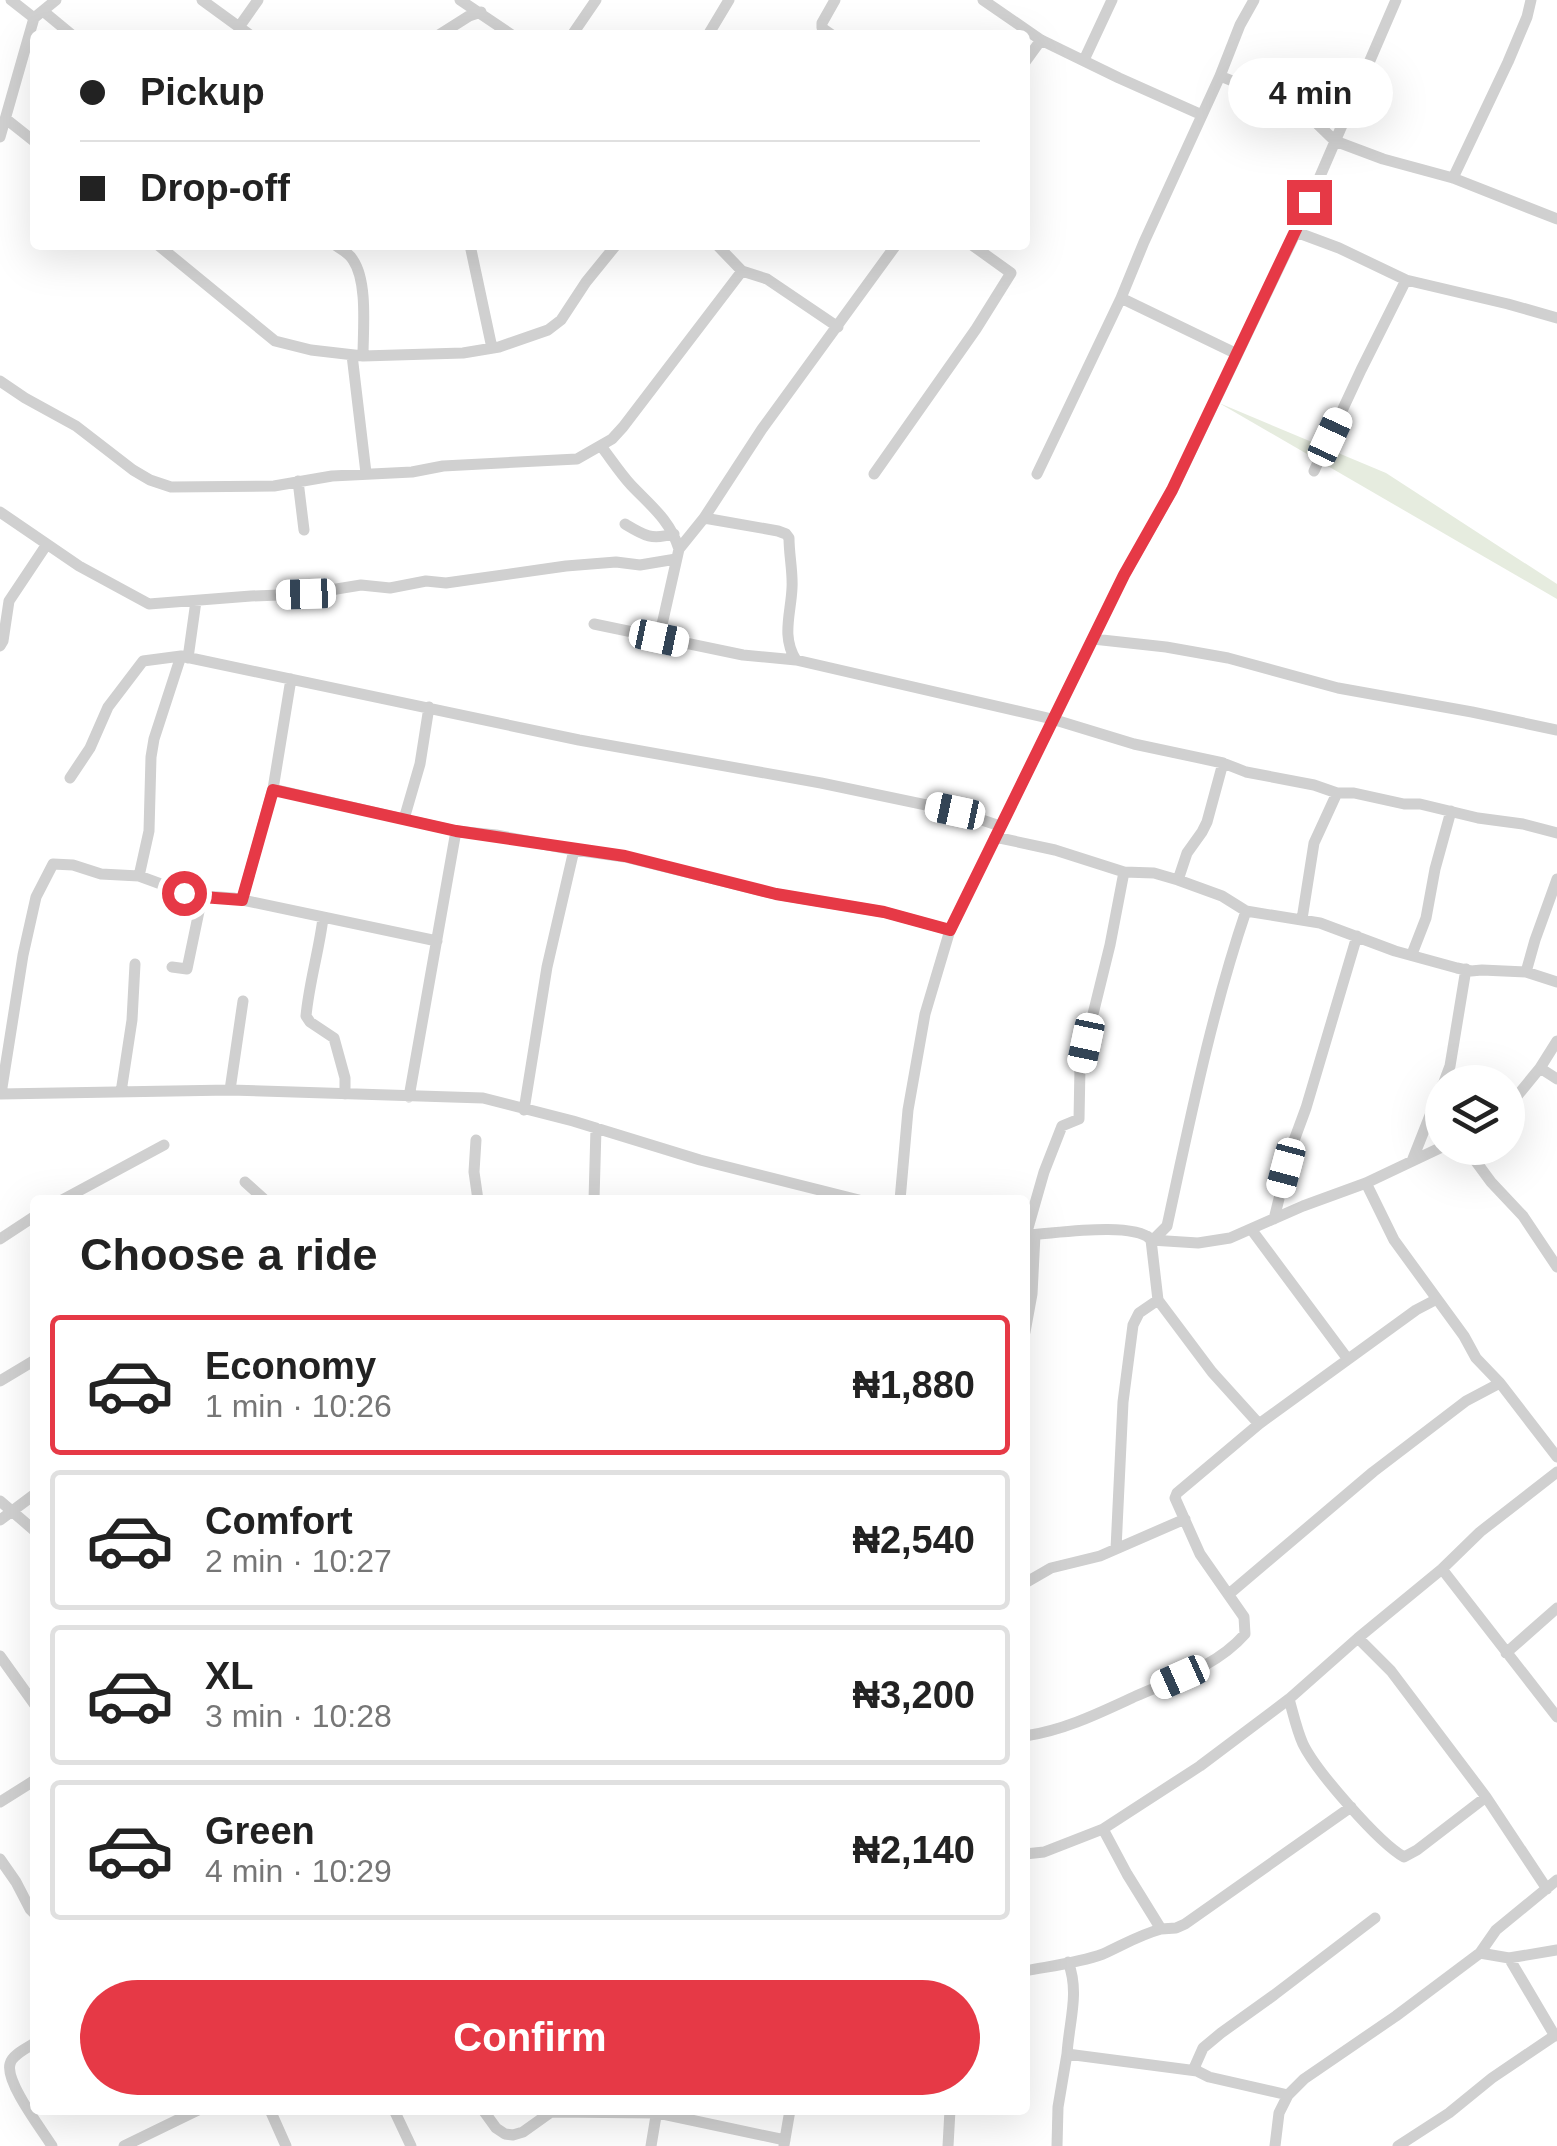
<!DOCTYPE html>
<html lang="en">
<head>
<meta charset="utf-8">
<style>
	body { margin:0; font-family:Helvetica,sans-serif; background:#f6f6f6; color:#222; height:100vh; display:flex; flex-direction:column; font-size:38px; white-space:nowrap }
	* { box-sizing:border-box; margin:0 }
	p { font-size:32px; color:#767676 }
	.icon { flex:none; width:55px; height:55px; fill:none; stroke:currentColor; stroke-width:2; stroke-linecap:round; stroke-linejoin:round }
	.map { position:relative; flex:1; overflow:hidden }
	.drawer { position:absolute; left:30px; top:1195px; width:1000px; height:920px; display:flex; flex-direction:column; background:#fff; border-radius:10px; box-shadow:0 10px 40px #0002 }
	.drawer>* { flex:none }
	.banner { position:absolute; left:30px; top:30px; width:1000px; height:220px; border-radius:10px; box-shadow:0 10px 40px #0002; display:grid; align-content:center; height:220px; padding:0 50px; background:#fff }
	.tools { position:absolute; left:1425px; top:1065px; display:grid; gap:20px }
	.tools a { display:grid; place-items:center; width:100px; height:100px; border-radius:50%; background:#fff; box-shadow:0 10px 40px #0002; font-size:50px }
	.end { position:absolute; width:45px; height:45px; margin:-22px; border:12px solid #e63946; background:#fff; box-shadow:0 0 0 5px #fff }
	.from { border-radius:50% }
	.bubble { position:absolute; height:70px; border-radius:35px; background:#fff; box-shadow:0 10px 40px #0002; font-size:32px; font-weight:700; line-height:70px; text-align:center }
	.car { position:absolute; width:30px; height:60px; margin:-30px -15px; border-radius:12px; box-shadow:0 0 8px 2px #0007; background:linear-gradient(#fff 24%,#345 0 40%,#fff 0 76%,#345 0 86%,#fff 0) }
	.banner b { display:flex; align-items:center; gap:35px; height:95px; font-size:38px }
	.banner b+b { border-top:2px solid #e0e0e0 }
	.banner i { width:25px; height:25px; background:#222 }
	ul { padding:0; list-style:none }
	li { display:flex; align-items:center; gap:30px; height:140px; margin:0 20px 15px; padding:0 30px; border:5px solid #e0e0e0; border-radius:10px }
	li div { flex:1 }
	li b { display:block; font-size:38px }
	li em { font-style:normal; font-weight:700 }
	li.active { border-color:#e63946 }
	li>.icon { width:90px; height:90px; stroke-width:1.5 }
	h2 { padding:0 50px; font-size:45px; line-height:120px }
	.action { display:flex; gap:20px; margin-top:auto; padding:20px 50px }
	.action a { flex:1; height:115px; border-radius:60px; background:#e63946; color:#fff; font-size:40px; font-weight:700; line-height:115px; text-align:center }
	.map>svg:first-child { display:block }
	.green { fill:#e6ecdf }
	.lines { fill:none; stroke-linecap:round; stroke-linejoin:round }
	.minor { stroke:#d0d0d0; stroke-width:11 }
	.route { stroke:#e63946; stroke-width:12 }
</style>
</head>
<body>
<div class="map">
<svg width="1557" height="2146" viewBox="0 0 1557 2146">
	<rect width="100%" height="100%" fill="#fff"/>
	<path class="green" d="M 1219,403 L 1386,473 L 1557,584 L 1557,599 Z"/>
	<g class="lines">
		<path class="minor" d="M 11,0 L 34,18
			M 202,0 L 250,35
			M 460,0 L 512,35
			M 983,0 L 1041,40 L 1119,78 L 1202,115
			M 43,11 L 72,35
			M 239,27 L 258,0
			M 439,35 L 469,16 L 481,12
			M 572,35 L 596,0
			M 708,35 L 729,0
			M 832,35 L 822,28 L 822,23 L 835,0
			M 1084,60 L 1112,0
			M 1025,62 L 1041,40
			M 1220,76 L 1240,25 L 1254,0
			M 6,119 L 35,142
			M 0,137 L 34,18 L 56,0
			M 1453,178 L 1508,62 L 1527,17 L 1531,0
			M 1296,232 L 1339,248 L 1406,280 L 1508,304 L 1557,318
			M 158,245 L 275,341 L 311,350 L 363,356 L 463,353 L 499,347 L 548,330 L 561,320 L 586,282 L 616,245
			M 335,245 C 341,249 349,253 353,260 C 368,282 363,330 363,356
			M 470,245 L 492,348
			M 717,245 L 742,271 L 767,279 L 838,327
			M 1121,298 L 1237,354
			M 352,355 L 366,473
			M 0,381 L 25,398 L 76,426 L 133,470 L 150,480 L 171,487 L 274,486 L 332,476 L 412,472 L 443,466 L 577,459 L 612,439 L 623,427 L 742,271
			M 601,446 C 611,459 620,473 631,485 C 651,506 670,520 679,549
			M 1314,471 L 1361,370 L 1406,280
			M 874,474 L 976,329 L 1011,273 L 972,245
			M 1037,474 L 1121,298 L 1144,242 L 1220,76 L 1302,109 L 1335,141 L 1383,159 L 1453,178 L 1557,219
			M 298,481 L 304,530
			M 0,512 L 79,566 L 149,604 L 251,596 L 306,594 L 361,585 L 390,588 L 426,581 L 446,583 L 566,566 L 616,562 L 640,565 L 676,559
			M 704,518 L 778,531 L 786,534 L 789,538 C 789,555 793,572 792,588 C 791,613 781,637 796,660
			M 625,524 C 645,536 651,540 674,534
			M 594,624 L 743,655 L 796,660 L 1052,719 L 1134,744 L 1223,763 L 1207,822 L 1202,832 L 1187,853 L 1178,880
			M 659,638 L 679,549 L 704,518 L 762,429 L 896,245
			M 1093,639 L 1166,647 L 1228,658 L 1338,688 L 1472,712 L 1557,730
			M 0,646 L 3,641 L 9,601 L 47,544
			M 188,658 L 196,601
			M 1223,763 L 1246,772 L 1314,785 L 1337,793 L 1354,793 L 1404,804 L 1420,804 L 1478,818 L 1523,824 L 1557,833
			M 70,778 L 90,748 L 108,707 L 143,661 L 181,656 L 579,740 L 821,783 L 955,811 L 1000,826
			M 273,789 L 456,831 L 409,1097
			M 404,819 L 420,764 L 429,707
			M 456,831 L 496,835 L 574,850 L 625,857 L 775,894 L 884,912 L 950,930
			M 995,837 L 1055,850 L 1124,872 L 1154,873 L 1178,880 L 1222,896 L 1246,911 L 1320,923 L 1395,951 L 1457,968 L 1471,971 L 1482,970 L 1526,972 L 1557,982
			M 139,876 L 149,831 L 151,757 L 154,739 L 181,656
			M 242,900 L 273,789 L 291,679
			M 323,918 C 319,951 309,983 306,1016 L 310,1022 L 334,1038 L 345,1078 L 345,1094
			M 1302,919 L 1314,843 L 1337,793
			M 1412,954 L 1426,918 L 1435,869 L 1451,811
			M 172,967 L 187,969 L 202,897
			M 1526,972 L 1535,940 L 1557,879
			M 1540,1068 L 1557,1079
			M 1444,1082 L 1450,1066 L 1466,969
			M 230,1090 L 243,1001
			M 121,1092 L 132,1020 L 135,964
			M 0,1094 L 230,1090 L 483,1098 L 573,1121 L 700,1160 L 859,1200
			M 1,1094 L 23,955 L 36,897 L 53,864 L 73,865 L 101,874 L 139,876 L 191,895 L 233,898 L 437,941
			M 1508,1107 L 1540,1068 L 1557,1041
			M 524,1110 L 547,967 L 574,850
			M 476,1140 L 474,1172 L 478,1200
			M 1466,1148 L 1491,1182 L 1523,1216 L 1557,1267
			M 1412,1161 L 1442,1085
			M 245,1182 L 265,1200
			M 1366,1183 L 1394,1240 L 1437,1299
			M 62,1200 L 164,1145
			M 594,1200 L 596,1128
			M 900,1200 L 908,1110 L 925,1014 L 950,930 L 1124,575 L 1172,491 L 1296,232 L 1396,0
			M 1274,1219 L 1292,1146 L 1306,1108 L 1357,936
			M 1251,1229 L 1347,1358
			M 1025,1235 C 1054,1234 1130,1221 1151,1239 L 1156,1237 L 1167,1226 C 1190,1120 1211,1014 1246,911
			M 1026,1235 L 1044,1172 L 1062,1126 L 1079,1119 L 1080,1067 L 1110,945 L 1124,872
			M 1147,1236 L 1151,1240 L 1158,1300 L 1212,1372 L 1259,1424
			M 0,1239 L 35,1216
			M 1151,1240 L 1198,1243 L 1230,1238 L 1303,1206 L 1366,1183 L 1442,1147
			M 1025,1332 L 1032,1294 L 1035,1235
			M 0,1381 L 35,1360
			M 0,1501 L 35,1531
			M 0,1520 L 35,1494
			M 1116,1549 L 1123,1402 L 1133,1325 L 1139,1313 L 1158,1300
			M 1442,1569 L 1557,1717
			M 1025,1583 L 1051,1568 L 1100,1556 L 1185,1519
			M 1229,1594 L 1373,1472 L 1466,1401 L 1500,1383
			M 1358,1638 L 1391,1671 L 1486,1797 L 1547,1889
			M 1506,1653 L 1557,1608
			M 0,1656 L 35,1705
			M 1289,1699 C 1293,1713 1297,1731 1303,1744 C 1316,1771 1379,1843 1404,1857 L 1417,1850 L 1486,1797
			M 1025,1736 C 1065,1730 1099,1713 1136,1696 C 1175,1679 1217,1666 1245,1634 L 1244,1617 L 1200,1554 L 1175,1498 L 1177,1493 L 1259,1424 L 1416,1310 L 1437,1299 L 1464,1336 L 1476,1358 L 1500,1383 L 1557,1457
			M 0,1802 L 35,1780
			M 1025,1854 L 1044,1852 L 1103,1829 L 1200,1766 L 1289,1699 L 1358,1638 L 1442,1569 L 1480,1532 L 1557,1472
			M 0,1859 L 16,1882 L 30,1909 L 35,1914
			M 1161,1929 L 1176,1928 L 1185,1924 L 1351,1807
			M 1480,1953 L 1509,1958 L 1557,1950
			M 1509,1958 L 1555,2036
			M 1068,1962 C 1080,1992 1069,2022 1067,2054 L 1197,2071 L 1209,2077 L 1288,2095
			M 1025,1971 C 1051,1966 1078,1963 1103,1954 C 1123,1945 1139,1935 1161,1929 L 1127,1874 L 1103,1829
			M 35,2043 C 27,2048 12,2055 10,2064 C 5,2082 42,2130 52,2146
			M 1197,2071 L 1195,2066 L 1203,2048 L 1221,2033 L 1274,1995 L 1375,1918
			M 270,2110 L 286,2146
			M 394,2110 L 411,2146
			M 483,2110 L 496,2128 L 505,2134 L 513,2135 L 523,2132 L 551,2112 L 658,2113 L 785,2140
			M 784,2145 L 790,2110
			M 124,2146 L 198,2110
			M 651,2146 L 657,2110
			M 948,2146 L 950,2110
			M 1057,2146 L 1058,2107 L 1067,2054
			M 1275,2146 L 1279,2113 L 1288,2095 L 1304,2079 L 1396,2016 L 1480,1953 L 1496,1930 L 1557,1880
			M 1398,2146 L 1449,2113 L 1492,2078 L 1557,2034"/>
	</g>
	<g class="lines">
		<path class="route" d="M 184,893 L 202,897 L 242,900 L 273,790 L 456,831 L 625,856 L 776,894 L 884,912 L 950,930 L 1124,575 L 1172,490 L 1309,202"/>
	</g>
</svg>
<div class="tools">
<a><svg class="icon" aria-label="layers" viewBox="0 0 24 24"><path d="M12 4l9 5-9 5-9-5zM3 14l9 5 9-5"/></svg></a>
</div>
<i class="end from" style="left:184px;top:893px"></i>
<i class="end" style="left:1309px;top:202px"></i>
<div class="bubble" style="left:1228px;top:58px;width:165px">4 min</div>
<i class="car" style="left:1330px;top:437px;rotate:25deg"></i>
<i class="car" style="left:306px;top:594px;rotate:268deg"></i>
<i class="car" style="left:659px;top:638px;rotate:102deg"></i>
<i class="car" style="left:955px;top:811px;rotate:282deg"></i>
<i class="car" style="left:1086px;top:1043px;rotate:192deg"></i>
<i class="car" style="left:1286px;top:1168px;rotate:195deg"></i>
<i class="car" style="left:1180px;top:1677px;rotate:246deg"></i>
<div class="banner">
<b><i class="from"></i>Pickup</b>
<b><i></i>Drop-off</b>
</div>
<section class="drawer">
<h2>Choose a ride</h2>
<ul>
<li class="active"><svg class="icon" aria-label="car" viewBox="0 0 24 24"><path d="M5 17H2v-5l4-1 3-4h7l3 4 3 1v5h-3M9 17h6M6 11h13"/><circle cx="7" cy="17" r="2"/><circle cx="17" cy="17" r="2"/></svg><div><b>Economy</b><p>1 min · 10:26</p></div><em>₦1,880</em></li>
<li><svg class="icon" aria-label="car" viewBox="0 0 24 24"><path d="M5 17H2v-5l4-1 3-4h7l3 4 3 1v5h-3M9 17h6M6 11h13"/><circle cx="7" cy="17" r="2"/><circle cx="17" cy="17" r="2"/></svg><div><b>Comfort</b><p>2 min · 10:27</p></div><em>₦2,540</em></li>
<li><svg class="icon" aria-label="car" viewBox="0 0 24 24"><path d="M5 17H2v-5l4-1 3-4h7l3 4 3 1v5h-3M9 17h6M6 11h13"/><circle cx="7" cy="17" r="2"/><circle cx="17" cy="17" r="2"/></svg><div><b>XL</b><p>3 min · 10:28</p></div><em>₦3,200</em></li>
<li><svg class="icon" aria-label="car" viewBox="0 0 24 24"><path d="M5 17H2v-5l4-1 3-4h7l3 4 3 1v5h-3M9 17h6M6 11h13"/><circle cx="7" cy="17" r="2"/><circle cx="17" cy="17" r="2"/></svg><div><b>Green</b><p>4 min · 10:29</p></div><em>₦2,140</em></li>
</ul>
<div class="action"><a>Confirm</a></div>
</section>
</div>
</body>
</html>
